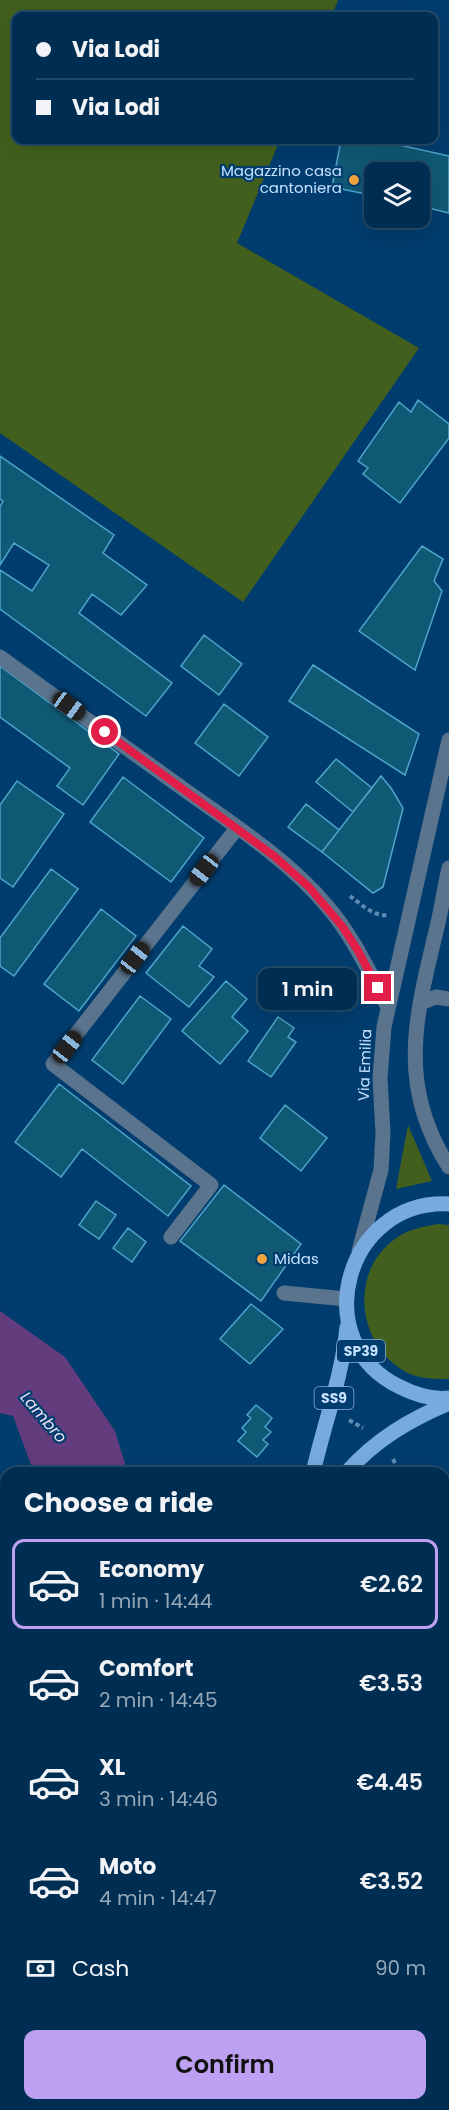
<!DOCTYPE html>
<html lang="en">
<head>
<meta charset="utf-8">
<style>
	body { margin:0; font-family:Poppins,sans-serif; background:#0e3a5c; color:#f1f3f6; height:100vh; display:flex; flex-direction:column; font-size:22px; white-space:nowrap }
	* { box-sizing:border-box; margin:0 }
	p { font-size:20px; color:#95a8b8 }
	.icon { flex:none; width:33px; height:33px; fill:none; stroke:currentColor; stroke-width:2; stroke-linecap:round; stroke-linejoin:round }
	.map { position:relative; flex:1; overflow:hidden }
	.side { position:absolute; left:0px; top:1467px; width:450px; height:644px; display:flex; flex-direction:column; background:#002e52; border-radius:18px 18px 0 0; box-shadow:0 6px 24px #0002,0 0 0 2px #224a69 }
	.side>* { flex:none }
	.guide { position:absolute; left:12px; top:12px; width:426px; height:132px; border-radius:12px; box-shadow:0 6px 24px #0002,0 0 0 2px #224a69; display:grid; align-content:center; height:132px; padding:0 24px; background:#002e52 }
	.fabs { position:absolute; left:364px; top:162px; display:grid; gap:12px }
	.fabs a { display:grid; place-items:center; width:66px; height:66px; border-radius:12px; background:#002e52; box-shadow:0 6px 24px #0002,0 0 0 2px #224a69; font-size:30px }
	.end { position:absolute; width:27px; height:27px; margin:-14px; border:8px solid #e11d48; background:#fff; box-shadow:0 0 0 3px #fff }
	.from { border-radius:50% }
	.bubble { position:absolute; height:42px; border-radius:12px; background:#002e52; box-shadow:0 6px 24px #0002,0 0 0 2px #224a69; font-size:20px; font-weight:600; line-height:42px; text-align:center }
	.car { position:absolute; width:18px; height:36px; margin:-18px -9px; border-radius:8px; box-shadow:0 0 4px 2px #0007; background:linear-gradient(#222 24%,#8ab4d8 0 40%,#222 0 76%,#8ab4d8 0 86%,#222 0) }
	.guide b { display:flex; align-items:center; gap:21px; height:57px; font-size:22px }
	.guide b+b { border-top:2px solid #224a69 }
	.guide i { width:15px; height:15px; background:#f1f3f6 }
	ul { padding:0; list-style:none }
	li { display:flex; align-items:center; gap:18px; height:90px; margin:0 12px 9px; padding:0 12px; border:3px solid transparent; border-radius:12px }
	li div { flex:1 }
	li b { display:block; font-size:22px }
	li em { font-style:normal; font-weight:600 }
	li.active { border-color:#bca0f2 }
	li>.icon { width:54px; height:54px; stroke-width:1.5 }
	h2 { padding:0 24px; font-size:27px; line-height:72px }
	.pay { display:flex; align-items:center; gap:15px; height:66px; padding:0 24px; font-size:22px }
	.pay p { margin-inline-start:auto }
	.primary-button { display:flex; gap:12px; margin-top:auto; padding:12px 24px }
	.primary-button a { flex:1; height:69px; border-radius:12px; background:#bca0f2; color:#111; font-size:24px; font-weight:600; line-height:69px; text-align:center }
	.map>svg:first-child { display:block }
	.green { fill:#425f1e }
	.water { fill:#633c7d }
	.building { fill:#105975; stroke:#4da4cb; stroke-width:1.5 }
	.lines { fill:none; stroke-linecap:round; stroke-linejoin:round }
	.path { stroke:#5e8bb3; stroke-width:4; stroke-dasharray:4.5 3; stroke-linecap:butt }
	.minor { stroke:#5b748e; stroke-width:15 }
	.major { stroke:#77aade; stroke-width:15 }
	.route { stroke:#e11d48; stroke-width:8 }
	.poi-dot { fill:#f1a540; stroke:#003d6e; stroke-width:2 }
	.labels { text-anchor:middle; stroke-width:4.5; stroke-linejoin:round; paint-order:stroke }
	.shield { fill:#003d6e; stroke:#8ab0d4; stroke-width:1.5 }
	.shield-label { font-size:14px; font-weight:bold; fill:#c5e1ff }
	.poi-label { font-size:15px; fill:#c5e1ff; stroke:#003d6e; text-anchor:end }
	.street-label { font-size:15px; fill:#c5e1ff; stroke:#003d6e }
	.water-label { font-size:16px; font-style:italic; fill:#eadff2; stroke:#003d6e }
</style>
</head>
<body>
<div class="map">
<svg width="449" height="2110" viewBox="0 0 449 2110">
	<rect width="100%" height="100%" fill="#003d6e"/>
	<path class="green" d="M 0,0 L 338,0 L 332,16 L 16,16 L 16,140 L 280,140 L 237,243 L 419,348 L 243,602 L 0,433 Z
		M 408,1125 L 432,1181 L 396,1189 Z
		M 438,1224 L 449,1225 L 449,1379 C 434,1379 418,1379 404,1371 C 359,1344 349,1277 391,1242 C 405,1230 421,1227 438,1224 Z"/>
	<path class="water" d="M 0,1311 L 65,1357 L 115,1431 L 128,1473 L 34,1473 L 13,1416 L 0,1413 Z
		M 6,1752 L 6,2104 L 15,2105 L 13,2110 L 0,2110 L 0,1764 Z"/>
	<path class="building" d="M 341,140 L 377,140 L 449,156 L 449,213 L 420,206 L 420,172 L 375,172 L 375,196 L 332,187 Z
		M 418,400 L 449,424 L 449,438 L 400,503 L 363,474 L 368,468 L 358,461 L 399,402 L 411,412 Z
		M 0,456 L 114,535 L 103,553 L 147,585 L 121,615 L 92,594 L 79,613 L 172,683 L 146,716 L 0,609 L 0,570 L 32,591 L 49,565 L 14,543 L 0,565 L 0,507 L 3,501 L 0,499 Z
		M 422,546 L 443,559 L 434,581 L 442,591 L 415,670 L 359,631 Z
		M 204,635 L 242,664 L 219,695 L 181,666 Z
		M 313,665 L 419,734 L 405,775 L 289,701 Z
		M 0,666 L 119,754 L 83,805 L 57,786 L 70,768 L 0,717 Z
		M 224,704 L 268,737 L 239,776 L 195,743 Z
		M 336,759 L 372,788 L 353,812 L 316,782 Z
		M 381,776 L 391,788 L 403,808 L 383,887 L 373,893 L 322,852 Z
		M 123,777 L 204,838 L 171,882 L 90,822 Z
		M 17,781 L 64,814 L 13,887 L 0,878 L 0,805 Z
		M 306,804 L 339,830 L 322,852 L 288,827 Z
		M 51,869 L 78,889 L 14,976 L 0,966 L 0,938 Z
		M 101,909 L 136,936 L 79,1011 L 44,984 Z
		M 183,926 L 212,949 L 199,966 L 214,977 L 189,1007 L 146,973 Z
		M 226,981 L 247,999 L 232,1017 L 248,1031 L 220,1064 L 182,1031 Z
		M 140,996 L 171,1019 L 123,1084 L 92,1060 Z
		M 278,1017 L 294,1028 L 288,1037 L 296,1042 L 271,1077 L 248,1061 Z
		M 59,1084 L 191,1186 L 168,1216 L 82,1149 L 61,1177 L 15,1142 Z
		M 285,1105 L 327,1138 L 301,1171 L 260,1138 Z
		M 224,1185 L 301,1244 L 261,1301 L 180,1241 Z
		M 96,1201 L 116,1215 L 99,1239 L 79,1225 Z
		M 128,1228 L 146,1242 L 132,1262 L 113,1248 Z
		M 251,1304 L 283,1329 L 250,1364 L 220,1339 Z
		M 256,1405 L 272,1418 L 265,1427 L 271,1432 L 263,1440 L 268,1444 L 257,1457 L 238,1441 L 246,1432 L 242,1428 L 251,1418 L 247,1415 Z"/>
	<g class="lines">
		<path class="path" d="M 350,896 C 361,904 374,917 388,915
			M 349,1420 L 363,1428
			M 393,1459 L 400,1473
			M 210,2110 L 212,2104"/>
		<path class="minor" d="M 0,657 C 63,702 126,748 189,793 C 237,827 289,861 327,906 C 353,936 369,972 388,1007
			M 449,868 C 445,886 442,905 438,923 C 417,1012 395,1083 449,1167
			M 420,1003 L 436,997 L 449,999
			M 171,1237 L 211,1185 L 53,1064 L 237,828
			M 359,1251 L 381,1170 L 383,1133 L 380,1078 L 384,1027 L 449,740
			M 284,1293 L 346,1299"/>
		<path class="major" d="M 449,1204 C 345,1199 306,1342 400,1387 C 416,1395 432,1400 449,1398
			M 313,1473 C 324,1424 342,1377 347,1327
			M 346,1473 C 375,1440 409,1420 449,1403
			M 167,2110 L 169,2104"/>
	</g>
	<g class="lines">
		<path class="route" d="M 105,732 L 274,856 L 309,887 L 342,926 L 357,949 L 378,988"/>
	</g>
	<g class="poi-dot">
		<circle cx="354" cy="180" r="6"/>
		<circle cx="262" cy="1259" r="6"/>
	</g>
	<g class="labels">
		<g class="shield">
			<rect x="337" y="1340" width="48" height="22" rx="4.5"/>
			<rect x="314.5" y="1387" width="39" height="22" rx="4.5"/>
		</g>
		<g class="shield-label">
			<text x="361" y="1356">SP39</text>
			<text x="334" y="1403">SS9</text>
		</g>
		<g class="poi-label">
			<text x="342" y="176">Magazzino casa<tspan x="342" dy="17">cantoniera</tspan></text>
			<text x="274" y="1264" text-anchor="start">Midas</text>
		</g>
		<g class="street-label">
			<text transform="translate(365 1065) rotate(-88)" y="5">Via Emilia</text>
		</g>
		<g class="water-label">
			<text transform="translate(44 1417) rotate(49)" y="6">Lambro</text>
		</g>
	</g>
</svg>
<div class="fabs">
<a><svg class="icon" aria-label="layers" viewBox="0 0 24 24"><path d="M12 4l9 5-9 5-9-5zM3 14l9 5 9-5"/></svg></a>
</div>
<i class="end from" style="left:105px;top:732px"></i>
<i class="end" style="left:378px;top:988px"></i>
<div class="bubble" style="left:258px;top:968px;width:99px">1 min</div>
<i class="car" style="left:69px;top:706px;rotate:126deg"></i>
<i class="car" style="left:204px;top:870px;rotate:218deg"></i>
<i class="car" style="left:135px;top:958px;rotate:38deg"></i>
<i class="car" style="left:67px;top:1047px;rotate:38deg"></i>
<div class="guide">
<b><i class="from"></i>Via Lodi</b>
<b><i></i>Via Lodi</b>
</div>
<section class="side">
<h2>Choose a ride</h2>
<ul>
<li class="active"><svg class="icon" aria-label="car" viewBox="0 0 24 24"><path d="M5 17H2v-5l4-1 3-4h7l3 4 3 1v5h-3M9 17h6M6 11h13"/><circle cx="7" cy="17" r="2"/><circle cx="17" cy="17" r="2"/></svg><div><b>Economy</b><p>1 min · 14:44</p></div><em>€2.62</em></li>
<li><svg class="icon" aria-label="car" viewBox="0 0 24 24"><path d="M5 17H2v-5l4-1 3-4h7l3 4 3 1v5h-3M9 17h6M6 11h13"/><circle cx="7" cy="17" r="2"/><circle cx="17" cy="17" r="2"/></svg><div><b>Comfort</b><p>2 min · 14:45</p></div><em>€3.53</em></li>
<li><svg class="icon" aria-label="car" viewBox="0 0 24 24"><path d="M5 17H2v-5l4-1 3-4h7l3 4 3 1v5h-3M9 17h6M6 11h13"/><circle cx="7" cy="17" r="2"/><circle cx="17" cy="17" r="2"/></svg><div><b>XL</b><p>3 min · 14:46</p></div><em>€4.45</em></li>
<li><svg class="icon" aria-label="car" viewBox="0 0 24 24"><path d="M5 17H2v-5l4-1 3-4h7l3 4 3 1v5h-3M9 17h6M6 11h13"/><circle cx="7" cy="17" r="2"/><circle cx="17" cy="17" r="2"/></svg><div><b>Moto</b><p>4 min · 14:47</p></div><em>€3.52</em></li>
</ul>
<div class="pay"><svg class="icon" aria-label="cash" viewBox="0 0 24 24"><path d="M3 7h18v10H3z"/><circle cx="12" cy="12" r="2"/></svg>Cash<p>90 m</p></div>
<div class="primary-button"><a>Confirm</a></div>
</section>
</div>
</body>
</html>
